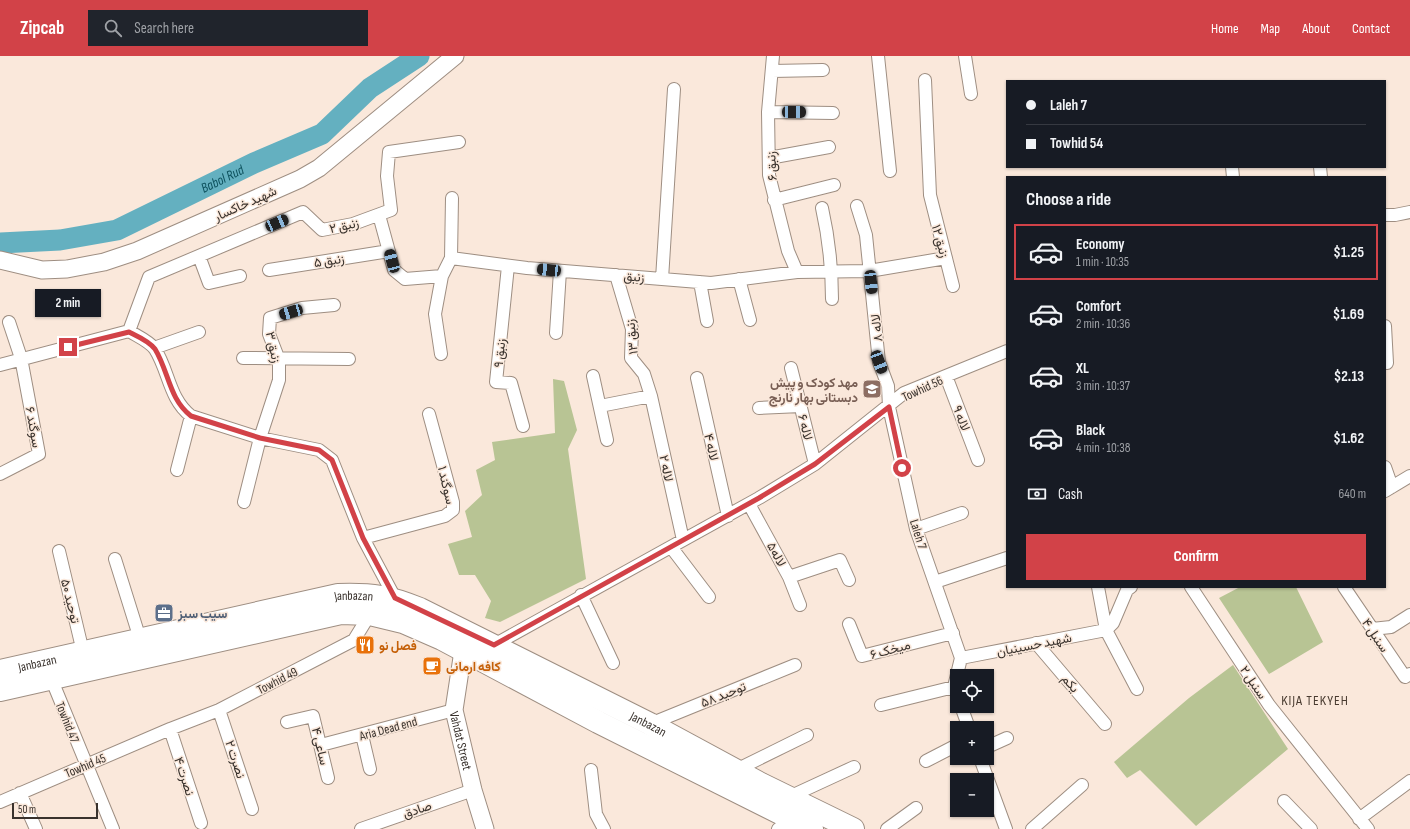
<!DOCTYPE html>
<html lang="en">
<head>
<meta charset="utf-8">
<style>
	body { margin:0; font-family:"Sofia Sans Condensed",Vazirmatn,sans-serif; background:#20242c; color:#f1f3f6; height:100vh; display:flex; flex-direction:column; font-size:15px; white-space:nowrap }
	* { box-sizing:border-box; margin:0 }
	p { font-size:13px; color:#9ea1a6 }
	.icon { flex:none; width:22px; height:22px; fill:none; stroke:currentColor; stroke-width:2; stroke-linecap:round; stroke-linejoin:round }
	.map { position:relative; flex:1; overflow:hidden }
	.panel { position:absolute; left:1006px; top:120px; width:380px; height:412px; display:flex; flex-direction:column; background:#171b24; border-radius:0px; box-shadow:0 1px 3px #0004 }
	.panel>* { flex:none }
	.top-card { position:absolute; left:1006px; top:24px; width:380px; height:88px; border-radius:0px; box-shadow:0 1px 3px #0004; display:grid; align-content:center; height:88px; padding:0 20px; background:#171b24 }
	.tools { position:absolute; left:950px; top:613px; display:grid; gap:8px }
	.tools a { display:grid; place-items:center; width:44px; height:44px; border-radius:0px; background:#171b24; box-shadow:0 1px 3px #0004; font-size:20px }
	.scale { position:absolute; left:12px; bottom:10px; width:86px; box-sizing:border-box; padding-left:4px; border:2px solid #39322d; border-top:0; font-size:11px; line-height:14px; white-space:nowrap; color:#39322d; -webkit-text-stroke:3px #fae8db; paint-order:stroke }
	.end { position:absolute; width:18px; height:18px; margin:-9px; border:5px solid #d24248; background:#fff; box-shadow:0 0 0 2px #fff }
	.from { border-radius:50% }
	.bubble { position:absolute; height:28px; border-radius:0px; background:#171b24; box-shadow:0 1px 3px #0004; font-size:13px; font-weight:700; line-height:28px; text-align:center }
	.car { position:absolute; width:12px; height:24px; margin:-12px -6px; border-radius:5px; box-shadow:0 0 3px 1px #0007; background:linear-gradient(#222 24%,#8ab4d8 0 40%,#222 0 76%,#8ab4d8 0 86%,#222 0) }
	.top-card b { display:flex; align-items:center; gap:14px; height:38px; font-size:15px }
	.top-card b+b { border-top:1px solid #363941 }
	.top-card i { width:10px; height:10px; background:#f1f3f6 }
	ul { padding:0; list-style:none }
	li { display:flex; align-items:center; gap:12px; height:56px; margin:0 8px 6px; padding:0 12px; border:2px solid transparent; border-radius:0px }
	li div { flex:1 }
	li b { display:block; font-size:15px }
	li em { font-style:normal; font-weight:700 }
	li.current { border-color:#d24248 }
	li>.icon { width:36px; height:36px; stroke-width:1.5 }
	h2 { padding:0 20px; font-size:18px; line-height:48px }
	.pay { display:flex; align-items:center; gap:10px; height:44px; padding:0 20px; font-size:15px }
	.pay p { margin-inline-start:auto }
	.button { display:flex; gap:8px; margin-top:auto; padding:8px 20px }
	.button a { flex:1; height:46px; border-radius:0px; background:#d24248; color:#fff; font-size:16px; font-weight:700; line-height:46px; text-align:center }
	header { display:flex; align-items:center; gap:24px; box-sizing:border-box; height:56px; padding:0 20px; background:#d24248; color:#fff }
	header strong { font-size:19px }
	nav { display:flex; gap:22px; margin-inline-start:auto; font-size:14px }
	.search { width:280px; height:36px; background:#20242c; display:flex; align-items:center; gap:10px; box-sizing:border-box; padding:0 14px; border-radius:0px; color:#9ea1a6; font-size:15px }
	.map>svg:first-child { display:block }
	.green { fill:#b8c494 }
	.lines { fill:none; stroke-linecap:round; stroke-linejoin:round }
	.river { stroke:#64b0c0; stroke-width:21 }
	.street-casing { stroke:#9e8e82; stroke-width:14 }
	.secondary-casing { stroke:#9e8e82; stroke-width:19 }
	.highway-casing { stroke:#9e8e82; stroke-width:24 }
	.street { stroke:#fff; stroke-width:12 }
	.secondary { stroke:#fff; stroke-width:17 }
	.highway { stroke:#fff; stroke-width:22 }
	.route { stroke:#d24248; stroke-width:5 }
	.labels { text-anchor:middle; stroke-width:3; stroke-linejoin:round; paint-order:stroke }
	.street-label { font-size:13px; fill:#39322d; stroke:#fae8db }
	.education-label { font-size:13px; font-weight:bold; fill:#785e54; stroke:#fae8db; text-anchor:end }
	.service-label { font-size:13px; font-weight:bold; fill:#4e5e75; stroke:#fae8db; text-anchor:start }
	.food-label { font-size:13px; font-weight:bold; fill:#c56008; stroke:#fae8db; text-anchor:start }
	.water-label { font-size:14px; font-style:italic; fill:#0c505c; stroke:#fae8db }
	.neighbourhood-label { font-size:14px; letter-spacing:1px; fill:#493b30; stroke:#fae8db }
</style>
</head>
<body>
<header>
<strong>Zipcab</strong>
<div class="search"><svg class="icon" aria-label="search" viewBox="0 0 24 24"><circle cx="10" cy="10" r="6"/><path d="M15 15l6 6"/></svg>Search here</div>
<nav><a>Home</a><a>Map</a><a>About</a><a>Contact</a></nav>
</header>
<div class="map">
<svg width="1410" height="773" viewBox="0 0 1410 773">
	<rect width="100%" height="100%" fill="#fae8db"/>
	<path class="green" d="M 553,323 L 564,325 L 577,374 L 568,393 L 586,523 L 500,566 L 485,562 L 491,545 L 475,519 L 459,519 L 448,488 L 472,481 L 465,455 L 482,439 L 476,414 L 495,404 L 492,386 L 555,377 Z
		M 1240,531 L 1296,531 L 1323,586 L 1269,618 L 1219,542 Z
		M 1233,609 L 1288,693 L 1196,770 L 1140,714 L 1127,722 L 1114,706 L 1189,642 Z"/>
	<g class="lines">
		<path class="river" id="s1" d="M 0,187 L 60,184 L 117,174 L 254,107 L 322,78 L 370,32 L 419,0"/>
		<g class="street-casing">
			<path id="street" d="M 773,0 L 768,56 L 769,119 L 788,195 L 797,216
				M 878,0 L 890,115
				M 965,0 L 971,38
				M 772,15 L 823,14
				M 925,24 L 930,139 L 953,230
				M 768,56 L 833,57
				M 769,102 L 829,91
				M 1232,111 L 1233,121
				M 1320,111 L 1321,121
				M 774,144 L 834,129
				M 857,150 L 866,179 L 879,306 L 888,330 L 889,351 L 916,473 L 961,602
				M 822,152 C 829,183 832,212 832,243
				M 379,159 L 394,214 L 405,223 L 442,220 L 451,202 L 527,212 L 711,227 L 797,216 L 869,215 L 946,202
				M 1385,159 L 1395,159 L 1410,156
				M 199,200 L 209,227 L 240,220
				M 451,202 L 452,142
				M 508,210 L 496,326 L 511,327 L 523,370
				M 269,214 L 389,195
				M 616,219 L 632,273 L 631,302 L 644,318 L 651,340 L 683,484
				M 662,223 L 674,33
				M 739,223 L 750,264
				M 700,226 L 707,265
				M 1385,270 L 1387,307
				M 129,275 L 149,221 L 303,156 L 322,174 L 353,168 L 391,154 L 387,120 L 389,96 L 459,86
				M 556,277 L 560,215
				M 154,292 L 199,276
				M 441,298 L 435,258 L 442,220
				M 243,302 L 349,303
				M 0,309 L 129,275 C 137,280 149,285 155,293 C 169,315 169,343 191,360 L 260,382 L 319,394 L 332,404 L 363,482 L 395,542
				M 791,312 L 815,408
				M 593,320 L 607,384
				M 946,320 L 978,404
				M 697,322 L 728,460
				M 600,350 L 651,340
				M 759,352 L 801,350
				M 1385,411 L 1392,431
				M 177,414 L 191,360
				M 0,418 L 39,398 L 21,302 L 9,266
				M 1385,435 L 1410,420
				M 244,446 L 260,382 L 279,324 L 279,304 L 269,278 L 270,262 L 302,252 L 334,249
				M 749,448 L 789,521 L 800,549
				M 916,473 L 962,457
				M 363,482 L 445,460 L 453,454 L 453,446 L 429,358
				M 671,491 L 709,541
				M 59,495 L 83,596
				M 115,503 L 140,583
				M 789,521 L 840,504 L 849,524
				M 935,526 L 1007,502
				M 1098,531 L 1106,574 L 1137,633
				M 1191,531 L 1269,649 L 1368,773
				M 1344,531 L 1405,621 L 1410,618
				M 581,539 L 613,607
				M 849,568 L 862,600 L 953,577
				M 1372,573 L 1391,571 L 1410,559
				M 1106,574 L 1113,567 L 1127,534 L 1131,531
				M 1036,587 L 1105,668
				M 494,589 L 759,442 L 815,408 L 904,337 L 1007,295
				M 961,602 L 1106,574
				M 51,622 L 113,773
				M 957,639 L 954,631 L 961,602
				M 881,649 L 954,631
				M 961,650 L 969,672
				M 219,654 L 252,753
				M 287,666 L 313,660 L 328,722
				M 650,668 L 795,609
				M 170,673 L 201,767
				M 362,679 L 370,713
				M 321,689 L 454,654
				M 987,691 L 1007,682
				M 980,702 L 1006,773
				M 926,705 L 957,689
				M 591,714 L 596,758 L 604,773
				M 736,714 L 807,679
				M 20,737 L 36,773
				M 789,741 L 854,711
				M 1284,745 L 1311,773
				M 0,746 L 170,673 L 219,654 L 354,584 L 370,558
				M 1359,763 L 1410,725
				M 361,773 L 473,734
				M 778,773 L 793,763
				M 887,773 L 916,752
				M 1032,773 L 1082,729"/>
		</g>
		<g class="secondary-casing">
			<g id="secondary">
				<path d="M 0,204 L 42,214 L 67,213 L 104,206 L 137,195 L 300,123 L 319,112 L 455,0"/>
				<path id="s2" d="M 463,595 L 454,654 L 473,734 L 485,773"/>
			</g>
		</g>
		<g class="highway-casing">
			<g id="highway">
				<path id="s3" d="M 0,615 L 338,539 C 372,538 389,540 420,553 L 650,668 L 761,728 L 853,773"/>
				<path d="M 0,634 L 341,557 L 370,558 L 403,566 L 442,583 L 598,666 L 812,773"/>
			</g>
		</g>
		<use href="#street" class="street"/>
		<use href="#secondary" class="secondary"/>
		<use href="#highway" class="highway"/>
	</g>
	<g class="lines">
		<path class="route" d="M 68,291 L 129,276 C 137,280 149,285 155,293 C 169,316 169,343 191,360 L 260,382 L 319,394 L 332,404 L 363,482 L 395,542 L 494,589 L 759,442 L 815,408 L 889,351 L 902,412"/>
	</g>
	<defs>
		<g id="school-square" transform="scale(1)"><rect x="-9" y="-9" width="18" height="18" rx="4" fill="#8d6e63" stroke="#fae8db"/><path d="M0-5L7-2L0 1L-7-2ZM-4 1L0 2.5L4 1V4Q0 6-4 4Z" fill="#fff"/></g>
		<g id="office-square" transform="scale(1)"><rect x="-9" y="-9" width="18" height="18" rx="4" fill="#5c6f8a" stroke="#fae8db"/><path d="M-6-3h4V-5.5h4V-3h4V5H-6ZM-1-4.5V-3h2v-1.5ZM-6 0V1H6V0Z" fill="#fff"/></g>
		<g id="restaurant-square" transform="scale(1)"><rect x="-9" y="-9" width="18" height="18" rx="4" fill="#e8710a" stroke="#fae8db"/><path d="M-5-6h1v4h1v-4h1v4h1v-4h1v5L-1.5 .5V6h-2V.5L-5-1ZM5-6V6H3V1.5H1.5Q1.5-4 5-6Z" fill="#fff"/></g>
		<g id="cafe-square" transform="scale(1)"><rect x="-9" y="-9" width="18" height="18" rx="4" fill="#e8710a" stroke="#fae8db"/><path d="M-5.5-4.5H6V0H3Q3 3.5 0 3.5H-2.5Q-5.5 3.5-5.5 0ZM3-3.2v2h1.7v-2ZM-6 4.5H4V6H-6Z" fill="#fff"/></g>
	</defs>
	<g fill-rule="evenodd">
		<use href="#school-square" x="872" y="333"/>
		<use href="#office-square" x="164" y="557"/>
		<use href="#restaurant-square" x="365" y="589"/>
		<use href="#cafe-square" x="432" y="610"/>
	</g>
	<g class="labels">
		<g class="street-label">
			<text transform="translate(771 110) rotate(-93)" y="5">زنبق ۶</text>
			<text transform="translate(245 147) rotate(-24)" y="5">شهید خاکسار</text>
			<text transform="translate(344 169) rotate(-13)" y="5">زنبق ۲</text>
			<text transform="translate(941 185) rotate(75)" y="5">زنبق ۱۲</text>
			<text transform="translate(329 204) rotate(-9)" y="5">زنبق ۵</text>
			<text transform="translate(634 220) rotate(4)" y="5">زنبق</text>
			<text transform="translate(876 272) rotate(-96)" y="5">لاله ۸</text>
			<text transform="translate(631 281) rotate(-96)" y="5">زنبق ۱۳</text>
			<text transform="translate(274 291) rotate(78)" y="5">زنبق ۳</text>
			<text transform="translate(499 297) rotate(-84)" y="5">زنبق ۹</text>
			<text transform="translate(922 332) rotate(-25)" y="5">Towhid 56</text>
			<text transform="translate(962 362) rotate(69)" y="5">لاله ۹</text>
			<text transform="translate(34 371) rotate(80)" y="5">سوگند ۶</text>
			<text transform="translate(806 371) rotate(76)" y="5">لاله ۶</text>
			<text transform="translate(712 391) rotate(77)" y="5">لاله ۴</text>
			<text transform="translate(667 412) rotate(78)" y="5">لاله ۲</text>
			<text transform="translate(447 429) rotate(77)" y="5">سوگند ۱</text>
			<text transform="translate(919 478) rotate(73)" y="5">Laleh 7</text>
			<text transform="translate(777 498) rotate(61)" y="5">لاله۵</text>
			<text dy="5" stroke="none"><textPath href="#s3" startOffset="362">Janbazan</textPath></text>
			<text transform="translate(71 545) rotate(76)" y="5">توحید ۵۰</text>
			<text transform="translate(1376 579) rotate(56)" y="5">سنبل ۴</text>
			<text transform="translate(1034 588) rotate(-11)" y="5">شهید حسینیان</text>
			<text transform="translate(890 593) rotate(-15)" y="5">میخک ۶</text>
			<text dy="5" stroke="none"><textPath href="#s3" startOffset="38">Janbazan</textPath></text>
			<text transform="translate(277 624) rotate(-27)" y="5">Towhid 49</text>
			<text transform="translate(1254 626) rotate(56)" y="5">سنبل ۲</text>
			<text transform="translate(1071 627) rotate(50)" y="5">یکم</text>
			<text transform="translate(723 638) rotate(-22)" y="5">توحید ۵۸</text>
			<text transform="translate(68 666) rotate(68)" y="5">Towhid 47</text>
			<text dy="5" stroke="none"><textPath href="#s3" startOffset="686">Janbazan</textPath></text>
			<text transform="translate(388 672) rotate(-15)" y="5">Aria Dead end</text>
			<text dy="5" stroke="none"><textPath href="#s2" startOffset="91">Vahdat Street</textPath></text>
			<text transform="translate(321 690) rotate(77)" y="5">ساعی ۴</text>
			<text transform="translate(236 703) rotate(72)" y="5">نصرت ۲</text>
			<text transform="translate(85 709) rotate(-23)" y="5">Towhid 45</text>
			<text transform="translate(185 720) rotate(72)" y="5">نصرت ۴</text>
			<text transform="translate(417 753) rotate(-19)" y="5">صادق</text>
		</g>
		<g class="education-label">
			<text x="858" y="331">مهد کودک و پیش<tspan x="858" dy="15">دبستانی بهار نارنج</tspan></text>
		</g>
		<g class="service-label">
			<text x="178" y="562">سیب سبز</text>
		</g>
		<g class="food-label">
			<text x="379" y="594">فصل نو</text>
			<text x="446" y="615">کافه ارمانی</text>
		</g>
		<g class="water-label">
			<text dy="5" stroke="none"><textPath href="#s1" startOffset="235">Babol Rud</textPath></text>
		</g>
		<g class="neighbourhood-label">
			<text x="1315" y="649">KIJA TEKYEH</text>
		</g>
	</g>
</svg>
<div class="tools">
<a><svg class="icon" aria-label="locate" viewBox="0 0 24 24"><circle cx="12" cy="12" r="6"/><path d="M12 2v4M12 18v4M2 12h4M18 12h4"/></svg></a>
<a>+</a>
<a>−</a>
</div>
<div class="scale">50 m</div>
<i class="end from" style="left:902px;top:412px"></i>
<i class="end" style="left:68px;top:291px"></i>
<div class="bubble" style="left:35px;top:233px;width:66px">2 min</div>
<i class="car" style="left:794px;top:56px;rotate:90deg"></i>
<i class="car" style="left:277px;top:167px;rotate:67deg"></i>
<i class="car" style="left:392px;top:205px;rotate:345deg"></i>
<i class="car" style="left:549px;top:214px;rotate:275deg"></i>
<i class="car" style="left:871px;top:226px;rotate:174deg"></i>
<i class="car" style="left:291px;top:256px;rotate:254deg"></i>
<i class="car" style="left:879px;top:306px;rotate:159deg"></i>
<div class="top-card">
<b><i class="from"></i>Laleh 7</b>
<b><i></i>Towhid 54</b>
</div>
<section class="panel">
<h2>Choose a ride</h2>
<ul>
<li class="current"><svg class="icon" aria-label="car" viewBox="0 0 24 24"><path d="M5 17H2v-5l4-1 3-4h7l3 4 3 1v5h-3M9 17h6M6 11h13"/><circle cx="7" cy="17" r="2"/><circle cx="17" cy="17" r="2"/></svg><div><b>Economy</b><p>1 min · 10:35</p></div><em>$1.25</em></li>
<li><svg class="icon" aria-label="car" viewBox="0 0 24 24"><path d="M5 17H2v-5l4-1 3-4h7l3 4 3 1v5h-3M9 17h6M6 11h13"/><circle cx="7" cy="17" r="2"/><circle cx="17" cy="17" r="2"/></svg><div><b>Comfort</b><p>2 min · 10:36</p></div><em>$1.69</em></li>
<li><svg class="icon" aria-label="car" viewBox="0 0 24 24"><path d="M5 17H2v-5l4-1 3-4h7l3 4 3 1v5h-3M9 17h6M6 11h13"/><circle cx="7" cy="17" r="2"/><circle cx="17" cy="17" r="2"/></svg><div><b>XL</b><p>3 min · 10:37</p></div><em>$2.13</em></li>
<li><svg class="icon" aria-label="car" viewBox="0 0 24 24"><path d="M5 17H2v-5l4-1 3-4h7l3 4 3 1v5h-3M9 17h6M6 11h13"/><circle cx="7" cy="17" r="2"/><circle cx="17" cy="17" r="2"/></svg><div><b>Black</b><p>4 min · 10:38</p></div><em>$1.62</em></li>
</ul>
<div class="pay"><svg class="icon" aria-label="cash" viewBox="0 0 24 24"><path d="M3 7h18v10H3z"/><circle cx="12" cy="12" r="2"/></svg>Cash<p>640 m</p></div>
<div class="button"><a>Confirm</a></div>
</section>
</div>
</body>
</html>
